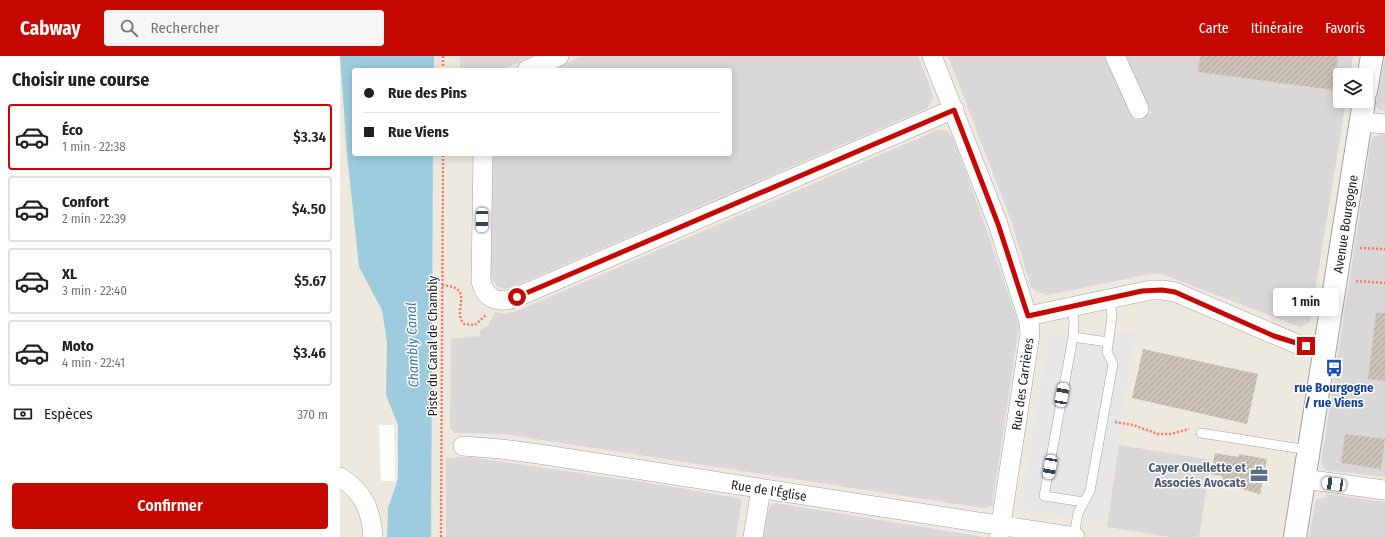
<!DOCTYPE html>
<html lang="fr">
<head>
<meta charset="utf-8">
<style>
	body { margin:0; font-family:"Fira Sans Condensed",sans-serif; background:#f6f6f6; color:#202124; height:100vh; display:flex; flex-direction:column; font-size:15px; white-space:nowrap }
	* { box-sizing:border-box; margin:0 }
	p { font-size:13px; color:#757577 }
	.icon { flex:none; width:22px; height:22px; fill:none; stroke:currentColor; stroke-width:2; stroke-linecap:round; stroke-linejoin:round }
	.map { position:relative; flex:1; overflow:hidden }
	.panel { display:flex; flex-direction:column; background:#fff; width:340px }
	.panel>* { flex:none }
	.hud { position:absolute; left:12px; top:12px; width:380px; height:88px; border-radius:4px; box-shadow:0 2px 10px #0003; display:grid; align-content:center; height:88px; padding:0 12px; background:#fff }
	.fabs { position:absolute; left:993px; top:12px; display:grid; gap:8px }
	.fabs a { display:grid; place-items:center; width:40px; height:40px; border-radius:4px; background:#fff; box-shadow:0 2px 10px #0003; font-size:20px }
	.end { position:absolute; width:18px; height:18px; margin:-9px; border:5px solid #c50800; background:#fff; box-shadow:0 0 0 2px #fff }
	.from { border-radius:50% }
	.bubble { position:absolute; height:28px; border-radius:4px; background:#fff; box-shadow:0 2px 10px #0003; font-size:13px; font-weight:600; line-height:28px; text-align:center }
	.car { position:absolute; width:12px; height:24px; margin:-12px -6px; border-radius:5px; box-shadow:0 0 3px 1px #0007; background:linear-gradient(#fff 24%,#345 0 40%,#fff 0 76%,#345 0 86%,#fff 0) }
	.hud b { display:flex; align-items:center; gap:14px; height:38px; font-size:15px }
	.hud b+b { border-top:1px solid #e0e0e0 }
	.hud i { width:10px; height:10px; background:#202124 }
	ul { padding:0; list-style:none }
	li { display:flex; align-items:center; gap:12px; height:66px; margin:0 8px 6px; padding:0 4px; border:2px solid #e0e0e0; border-radius:4px }
	li div { flex:1 }
	li b { display:block; font-size:15px }
	li em { font-style:normal; font-weight:600 }
	li.selected { border-color:#c50800 }
	li>.icon { width:36px; height:36px; stroke-width:1.5 }
	h2 { padding:0 12px; font-size:18px; line-height:48px }
	.pay { display:flex; align-items:center; gap:10px; height:44px; padding:0 12px; font-size:15px }
	.pay p { margin-inline-start:auto }
	.cta { display:flex; gap:8px; margin-top:auto; padding:8px 12px }
	.cta a { flex:1; height:46px; border-radius:4px; background:#c50800; color:#fff; font-size:16px; font-weight:600; line-height:46px; text-align:center }
	header { display:flex; align-items:center; gap:24px; box-sizing:border-box; height:56px; padding:0 20px; background:#c50800; color:#fff }
	header strong { font-size:19px }
	nav { display:flex; gap:22px; margin-inline-start:auto; font-size:14px }
	.search { width:280px; height:36px; background:#f6f6f6; display:flex; align-items:center; gap:10px; box-sizing:border-box; padding:0 14px; border-radius:4px; color:#757577; font-size:15px }
	main { display:flex; flex:1; min-height:0 }
	.map>svg:first-child { display:block }
	.residential { fill:#d9d7d7 }
	.parking { fill:#e7e7e7 }
	.water { fill:#9dccde }
	.pier { fill:#fff }
	.building { fill:url(#building-hatch) }
	.lines { fill:none; stroke-linecap:round; stroke-linejoin:round }
	.service-casing { stroke:#a2a2a2; stroke-width:10 }
	.minor-casing { stroke:#a2a2a2; stroke-width:20 }
	.tertiary-casing { stroke:#a2a2a2; stroke-width:24 }
	.path { stroke:#ff755e; stroke-width:2.5; stroke-dasharray:2 2; stroke-linecap:butt }
	.service { stroke:#fff; stroke-width:9 }
	.minor { stroke:#fff; stroke-width:19 }
	.tertiary { stroke:#fff; stroke-width:22 }
	.route { stroke:#c50800; stroke-width:5 }
	.labels { text-anchor:middle; stroke-width:3; stroke-linejoin:round; paint-order:stroke }
	.street-label { font-size:13px; fill:#1b1b1b; stroke:#fff }
	.transit-label { font-size:13px; font-weight:bold; fill:#164399; stroke:#fff }
	.service-label { font-size:13px; font-weight:bold; fill:#4e5e75; stroke:#fff; text-anchor:end }
	.water-label { font-size:14px; font-style:italic; fill:#4474ad; stroke:#fff }
</style>
</head>
<body>
<header>
<strong>Cabway</strong>
<div class="search"><svg class="icon" aria-label="search" viewBox="0 0 24 24"><circle cx="10" cy="10" r="6"/><path d="M15 15l6 6"/></svg>Rechercher</div>
<nav><a>Carte</a><a>Itinéraire</a><a>Favoris</a></nav>
</header>
<main>
<section class="panel">
<h2>Choisir une course</h2>
<ul>
<li class="selected"><svg class="icon" aria-label="car" viewBox="0 0 24 24"><path d="M5 17H2v-5l4-1 3-4h7l3 4 3 1v5h-3M9 17h6M6 11h13"/><circle cx="7" cy="17" r="2"/><circle cx="17" cy="17" r="2"/></svg><div><b>Éco</b><p>1 min · 22:38</p></div><em>$3.34</em></li>
<li><svg class="icon" aria-label="car" viewBox="0 0 24 24"><path d="M5 17H2v-5l4-1 3-4h7l3 4 3 1v5h-3M9 17h6M6 11h13"/><circle cx="7" cy="17" r="2"/><circle cx="17" cy="17" r="2"/></svg><div><b>Confort</b><p>2 min · 22:39</p></div><em>$4.50</em></li>
<li><svg class="icon" aria-label="car" viewBox="0 0 24 24"><path d="M5 17H2v-5l4-1 3-4h7l3 4 3 1v5h-3M9 17h6M6 11h13"/><circle cx="7" cy="17" r="2"/><circle cx="17" cy="17" r="2"/></svg><div><b>XL</b><p>3 min · 22:40</p></div><em>$5.67</em></li>
<li><svg class="icon" aria-label="car" viewBox="0 0 24 24"><path d="M5 17H2v-5l4-1 3-4h7l3 4 3 1v5h-3M9 17h6M6 11h13"/><circle cx="7" cy="17" r="2"/><circle cx="17" cy="17" r="2"/></svg><div><b>Moto</b><p>4 min · 22:41</p></div><em>$3.46</em></li>
</ul>
<div class="pay"><svg class="icon" aria-label="cash" viewBox="0 0 24 24"><path d="M3 7h18v10H3z"/><circle cx="12" cy="12" r="2"/></svg>Espèces<p>370 m</p></div>
<div class="cta"><a>Confirmer</a></div>
</section>
<div class="map">
<svg width="1045" height="481" viewBox="0 0 1045 481">
	<defs>
		<pattern id="building-hatch" width="6" height="6" patternUnits="userSpaceOnUse"><rect width="6" height="6" fill="#cdc2b8"/><path d="M-1 1l2-2M0 6l6-6M5 7l2-2" fill="none" stroke="#afa69e"/></pattern>
	</defs>
	<rect width="100%" height="100%" fill="#ede9df"/>
	<path class="residential" d="M 120,0 L 193,0 L 161,14 L 120,14 Z
		M 243,0 L 578,0 L 591,33 L 593,42 L 587,52 L 583,54 L 170,232 L 164,233 L 157,230 L 150,220 L 151,98 L 390,98 L 390,14 L 210,14 Z
		M 608,0 L 766,0 L 795,64 L 812,57 L 808,52 L 785,0 L 1013,0 L 1010,19 L 1000,19 L 1000,45 L 1006,45 L 970,266 L 960,271 L 822,218 L 810,218 L 707,239 L 695,235 L 691,231 L 671,164 Z
		M 1045,0 L 1045,55 L 1039,54 L 1036,50 Z
		M 598,74 L 608,75 L 613,82 L 647,175 L 679,270 L 652,450 L 643,452 L 163,378 L 113,377 L 113,373 L 110,373 L 111,283 L 140,280 L 140,274 L 148,270 L 155,256 L 165,258 L 177,255 Z
		M 1040,77 L 1045,77 L 1045,421 L 986,414 L 981,407 L 1031,86 L 1034,80 L 1039,80 Z
		M 779,389 L 871,404 L 859,481 L 830,481 L 767,471 Z
		M 129,401 L 328,430 L 402,443 L 396,481 L 106,481 L 106,402 Z
		M 986,438 L 1045,446 L 1045,481 L 969,481 L 976,444 L 986,441 Z
		M 435,447 L 638,480 L 642,481 L 423,481 L 427,457 L 431,449 Z"/>
	<path class="parking" d="M 795,276 L 766,467 L 680,453 L 709,279 Z"/>
	<path class="water" d="M 0,0 L 94,0 L 94,14 L 14,14 L 14,98 L 93,98 L 91,481 L 47,481 L 48,452 L 58,423 L 58,369 L 46,339 L 47,287 L 42,254 L 19,211 L 7,98 Z"/>
	<path class="pier" d="M 39,369 L 54,369 L 55,425 L 41,425 Z"/>
	<path class="building" d="M 860,0 L 998,0 L 994,34 L 858,16 Z
		M 1036,257 L 1045,257 L 1045,325 L 1028,323 Z
		M 803,293 L 918,318 L 907,368 L 792,342 Z
		M 1005,378 L 1045,383 L 1041,413 L 1001,407 Z
		M 875,397 L 898,401 L 899,398 L 927,403 L 920,438 L 883,428 L 882,420 L 871,418 Z"/>
	<g class="lines">
		<g class="service-casing">
			<path id="service" d="M 732,250 L 734,266 L 733,281 L 704,440 L 744,446
				M 733,281 L 768,286
				M 861,377 L 968,394
				M 734,481 L 738,457 L 750,435 L 773,308 L 767,296 L 772,260 L 770,242"/>
		</g>
		<g class="minor-casing">
			<path id="minor" d="M 592,0 L 658,168 L 689,266 L 690,278 L 659,481
				M 775,0 L 799,53
				M 187,14 L 219,0
				M 1021,66 L 1045,68
				M 143,98 L 141,225 C 145,244 160,248 177,241 L 614,53
				M 688,260 L 811,234 L 822,234 L 835,236 L 957,288 L 985,293
				M 123,390 L 161,393 L 199,398 L 735,481
				M 0,421 C 24,437 31,453 33,481
				M 964,423 L 1045,434
				M 413,481 L 421,433"/>
		</g>
		<g class="tertiary-casing">
			<path id="tertiary" d="M 1026,35 L 1032,0
				M 955,481 L 1024,45"/>
		</g>
		<path class="path" d="M 103,0 L 103,14
			M 1020,192 L 1045,193
			M 1016,225 L 1045,227
			M 102,229 C 137,232 111,254 124,268 L 135,269 L 146,259
			M 775,366 L 793,369 L 818,378 L 831,378 L 849,373
			M 101,481 L 103,98"/>
		<use href="#service" class="service"/>
		<use href="#minor" class="minor"/>
		<use href="#tertiary" class="tertiary"/>
	</g>
	<g class="lines">
		<path class="route" d="M 177,241 L 614,54 L 658,168 L 688,260 L 802,235 L 822,234 L 835,236 L 934,280 L 966,290"/>
	</g>
	<defs>
		<g id="bus-bare" transform="scale(1.38)"><path d="M-5-6H5V4H4V6H2V4H-2V6H-4V4H-5ZM-3.5-4V0h7V-4ZM-3.5 1.2v1.5H-2V1.2ZM2 1.2v1.5H3.5V1.2Z" fill="#1a4fb4" stroke="#fff" stroke-width="2.5" paint-order="stroke"/></g>
		<g id="office-bare" transform="scale(1.38)"><path d="M-6-3h4V-5.5h4V-3h4V5H-6ZM-1-4.5V-3h2v-1.5ZM-6 0V1H6V0Z" fill="#5c6f8a" stroke="#fff" stroke-width="2.5" paint-order="stroke"/></g>
	</defs>
	<g fill-rule="evenodd">
		<use href="#bus-bare" x="994" y="312"/>
		<use href="#office-bare" x="919" y="418"/>
	</g>
	<g class="labels">
		<g class="street-label">
			<text transform="translate(1005 168) rotate(-81)" y="5">Avenue Bourgogne</text>
			<text transform="translate(92 290) rotate(-90)" y="5">Piste du Canal de Chambly</text>
			<text transform="translate(682 328) rotate(-82)" y="5">Rue des Carrières</text>
			<text transform="translate(429 434) rotate(9)" y="5">Rue de l'Église</text>
		</g>
		<g class="transit-label">
			<text x="994" y="336">rue Bourgogne<tspan x="994" dy="15">/ rue Viens</tspan></text>
		</g>
		<g class="service-label">
			<text x="906" y="416">Cayer Ouellette et<tspan x="906" dy="15">Associés Avocats</tspan></text>
		</g>
		<g class="water-label">
			<text transform="translate(72 289) rotate(-92)" y="5">Chambly Canal</text>
		</g>
	</g>
</svg>
<div class="fabs">
<a><svg class="icon" aria-label="layers" viewBox="0 0 24 24"><path d="M12 4l9 5-9 5-9-5zM3 14l9 5 9-5"/></svg></a>
</div>
<i class="end from" style="left:177px;top:241px"></i>
<i class="end" style="left:966px;top:290px"></i>
<div class="bubble" style="left:933px;top:232px;width:66px">1 min</div>
<i class="car" style="left:142px;top:164px;rotate:181deg"></i>
<i class="car" style="left:722px;top:339px;rotate:10deg"></i>
<i class="car" style="left:710px;top:411px;rotate:190deg"></i>
<i class="car" style="left:994px;top:428px;rotate:278deg"></i>
<div class="hud">
<b><i class="from"></i>Rue des Pins</b>
<b><i></i>Rue Viens</b>
</div>
</div>
</main>
</body>
</html>
